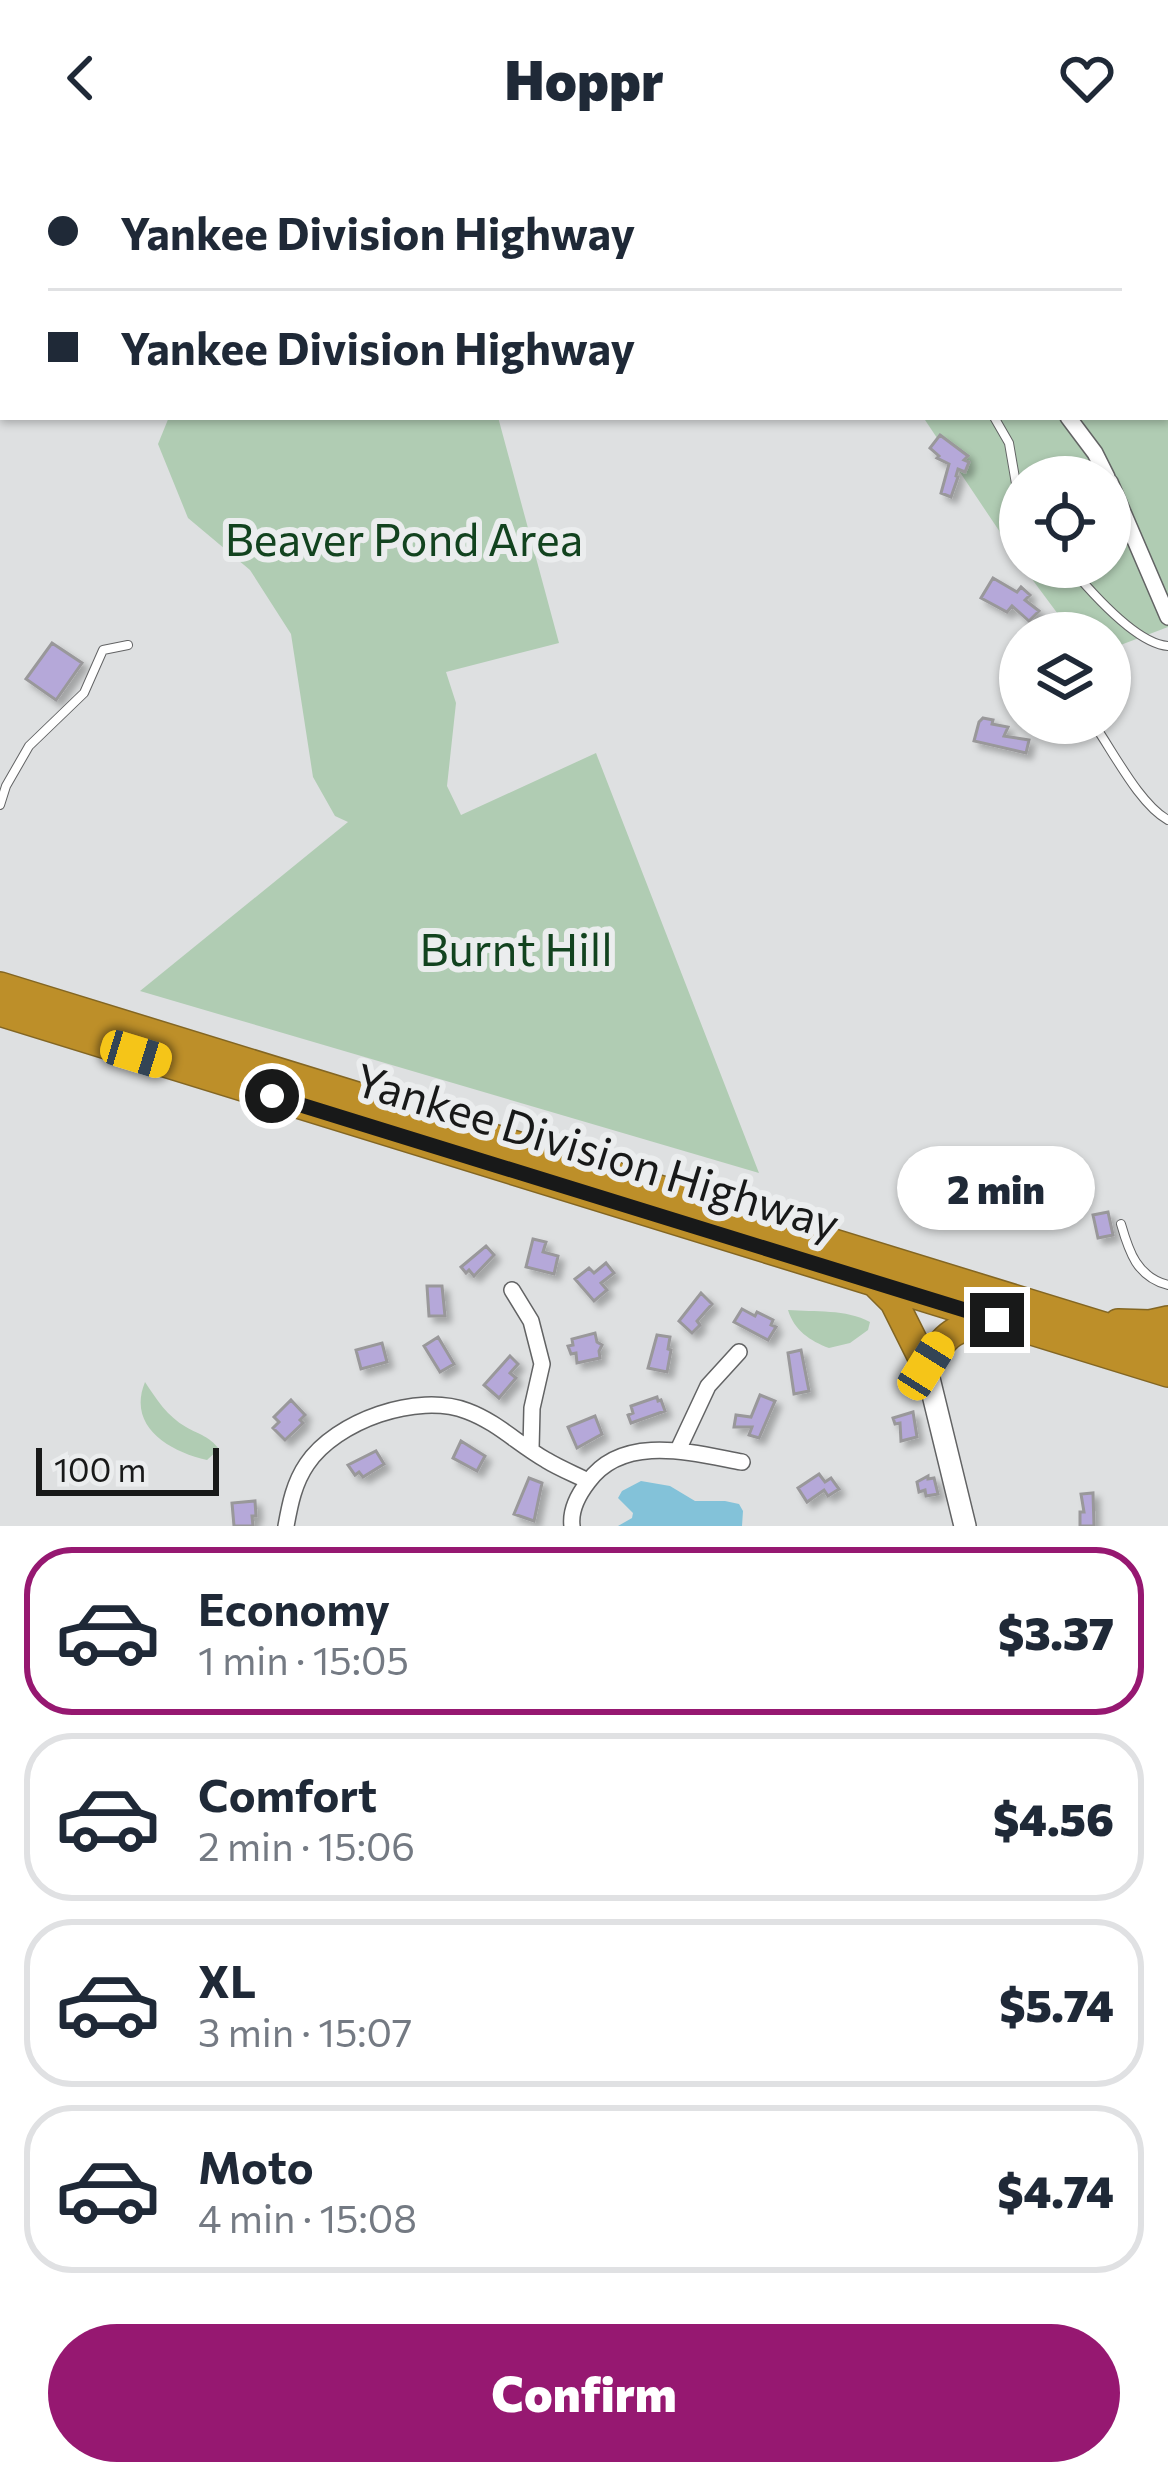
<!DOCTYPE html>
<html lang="en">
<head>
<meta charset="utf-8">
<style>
	body { margin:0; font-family:Commissioner,sans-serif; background:#f6f6f7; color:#1f2937; height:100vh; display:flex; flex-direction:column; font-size:45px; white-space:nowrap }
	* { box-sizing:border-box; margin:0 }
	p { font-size:39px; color:#747a83 }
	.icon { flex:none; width:66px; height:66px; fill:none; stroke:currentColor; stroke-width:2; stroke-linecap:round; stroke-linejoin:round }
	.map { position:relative; height:1370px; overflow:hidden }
	.panel { display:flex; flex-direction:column; background:#fff; flex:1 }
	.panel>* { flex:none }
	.banner { position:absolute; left:0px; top:0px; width:1170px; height:264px; box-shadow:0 3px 9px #0004; display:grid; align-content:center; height:264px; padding:0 48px; background:#fff }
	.controls { position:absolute; left:999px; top:300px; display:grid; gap:24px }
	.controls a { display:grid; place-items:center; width:132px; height:132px; border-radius:50%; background:#fff; box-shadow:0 3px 9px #0004; font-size:60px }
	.scale { position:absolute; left:36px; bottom:30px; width:183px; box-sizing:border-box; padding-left:12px; border:6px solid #181919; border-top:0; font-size:33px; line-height:42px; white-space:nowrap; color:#181919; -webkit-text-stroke:9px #ebedee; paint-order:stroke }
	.end { position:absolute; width:54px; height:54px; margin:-27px; border:15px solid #181919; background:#fff; box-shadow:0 0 0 6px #fff }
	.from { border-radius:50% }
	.bubble { position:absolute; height:84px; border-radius:42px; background:#fff; box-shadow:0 3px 9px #0004; font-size:39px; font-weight:800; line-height:84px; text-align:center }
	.car { position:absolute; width:36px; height:72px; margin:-36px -18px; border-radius:15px; box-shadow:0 0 9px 3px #0007; background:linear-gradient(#f5c518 24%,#345 0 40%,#f5c518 0 76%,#345 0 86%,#f5c518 0) }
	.banner b { display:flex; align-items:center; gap:42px; height:114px; font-size:45px }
	.banner b+b { border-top:3px solid #e0e1e3 }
	.banner i { width:30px; height:30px; background:#1f2937 }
	ul { padding:21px 0 0; list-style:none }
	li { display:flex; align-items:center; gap:36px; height:168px; margin:0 24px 18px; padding:0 24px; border:6px solid #e0e1e3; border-radius:48px }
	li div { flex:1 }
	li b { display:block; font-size:45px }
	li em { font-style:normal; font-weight:800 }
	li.active { border-color:#961871 }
	li>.icon { width:108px; height:108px; stroke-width:1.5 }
	.cta { display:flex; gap:24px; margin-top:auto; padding:24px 48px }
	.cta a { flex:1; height:138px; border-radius:72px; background:#961871; color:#fff; font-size:48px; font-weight:800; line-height:138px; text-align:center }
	header { display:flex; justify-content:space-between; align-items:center; height:156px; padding:0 48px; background:#fff; font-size:54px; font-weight:800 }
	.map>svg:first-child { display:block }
	.green { fill:#b0ccb3 }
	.water { fill:#83c2d9 }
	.building { fill:#b5a8d9; stroke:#99989a; stroke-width:3; filter:url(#shadow) }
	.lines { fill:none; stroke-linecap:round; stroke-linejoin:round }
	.lane-casing { stroke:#626364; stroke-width:10 }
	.street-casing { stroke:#626364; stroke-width:18 }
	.secondary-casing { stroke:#626364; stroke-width:24 }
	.highway-casing { stroke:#836623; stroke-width:30 }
	.lane { stroke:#fff; stroke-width:8 }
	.street { stroke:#fff; stroke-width:15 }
	.secondary { stroke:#fff; stroke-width:21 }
	.highway { stroke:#bd8f29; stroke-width:27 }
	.route { stroke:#181919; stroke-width:15 }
	.labels { text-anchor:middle; stroke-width:12; stroke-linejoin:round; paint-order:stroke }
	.park-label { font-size:45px; fill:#12431f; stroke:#ebedee }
	.street-label { font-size:45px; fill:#181919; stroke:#ebedee }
</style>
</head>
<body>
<header><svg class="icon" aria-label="back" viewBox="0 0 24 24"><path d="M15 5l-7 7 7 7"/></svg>Hoppr<svg class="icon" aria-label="heart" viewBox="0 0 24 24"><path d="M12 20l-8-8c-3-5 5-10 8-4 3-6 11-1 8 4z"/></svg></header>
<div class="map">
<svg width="1168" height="1370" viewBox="0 0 1168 1370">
	<defs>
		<filter id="shadow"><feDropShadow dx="5.5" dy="5.5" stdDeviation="3" flood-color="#0004"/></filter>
	</defs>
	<rect width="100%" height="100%" fill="#dee0e1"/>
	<path class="green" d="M 1168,124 L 1168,471 L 1110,493 L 1110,477 L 1072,477 L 1023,411 L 1110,411 L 1110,321 L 1020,321 L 1020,406 L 923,261 L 1167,261 Z
		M 169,261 L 498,261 L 559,487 L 446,516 L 456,547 L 447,630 L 461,659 L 596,597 L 759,1017 L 140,835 L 348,666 L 335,660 L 313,621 L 291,478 L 250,414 L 188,362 L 158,288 Z
		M 788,1154 C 815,1156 846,1153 870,1166 L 868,1174 L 850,1187 L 829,1192 C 810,1185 794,1174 788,1154 Z
		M 145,1226 C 157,1244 167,1260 186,1271 C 200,1279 209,1280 219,1293 L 207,1304 C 168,1295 127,1270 145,1226 Z"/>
	<path class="water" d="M 904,0 L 1168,0 L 1167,126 L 1167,3 L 905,3 Z
		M 641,1325 L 670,1330 L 695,1345 L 725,1345 L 739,1348 L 743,1355 L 742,1370 L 618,1370 L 632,1362 L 633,1357 L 618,1342 L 622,1335 Z"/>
	<path class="building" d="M 940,279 L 968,300 L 964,304 L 969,306 L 965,316 L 958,313 L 956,320 L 958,321 L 951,341 L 941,337 L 949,308 L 937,302 L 939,300 L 930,292 Z
		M 993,422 L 1017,436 L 1021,431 L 1030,439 L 1025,444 L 1039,455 L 1029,465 L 1012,450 L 1007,456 L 981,442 Z
		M 52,487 L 82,507 L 56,544 L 26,523 Z
		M 983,562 L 993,564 L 992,568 L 1008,571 L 1004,580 L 1029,584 L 1026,597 L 974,585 L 979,566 Z
		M 1108,1056 L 1113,1079 L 1098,1082 L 1093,1059 Z
		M 533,1083 L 546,1086 L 543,1096 L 558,1100 L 554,1118 L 526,1111 Z
		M 486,1090 L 494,1099 L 474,1120 L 469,1114 L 466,1117 L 461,1111 Z
		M 606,1107 L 614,1117 L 601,1127 L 607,1134 L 594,1145 L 575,1123 L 589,1112 L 594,1117 Z
		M 427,1130 L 442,1130 L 445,1160 L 429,1160 Z
		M 701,1137 L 712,1148 L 697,1165 L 700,1169 L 692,1177 L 679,1165 Z
		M 742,1153 L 755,1160 L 757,1156 L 773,1164 L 771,1169 L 776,1171 L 768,1184 L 734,1166 Z
		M 595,1177 L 597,1186 L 602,1189 L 599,1195 L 600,1202 L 577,1207 L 576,1197 L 571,1198 L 568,1190 L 573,1189 L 572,1183 Z
		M 657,1179 L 670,1181 L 668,1193 L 671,1194 L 667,1216 L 648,1212 Z
		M 438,1181 L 454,1208 L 440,1216 L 424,1190 Z
		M 382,1187 L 387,1206 L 361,1213 L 356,1194 Z
		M 801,1194 L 809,1235 L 794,1238 L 788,1197 Z
		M 510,1200 L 518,1208 L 510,1217 L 516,1222 L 499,1242 L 484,1229 Z
		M 760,1239 L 775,1245 L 759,1282 L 749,1279 L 752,1271 L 734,1271 L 736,1259 L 751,1261 Z
		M 657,1241 L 658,1245 L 661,1244 L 665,1255 L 631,1267 L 628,1259 L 633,1257 L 631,1250 Z
		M 291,1244 L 305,1259 L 300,1264 L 303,1267 L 285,1284 L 273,1272 L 279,1266 L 274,1261 Z
		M 913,1256 L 917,1281 L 901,1285 L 900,1267 L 895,1268 L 893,1262 Z
		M 595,1260 L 602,1278 L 577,1292 L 568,1271 Z
		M 461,1285 L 485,1300 L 477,1315 L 453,1302 Z
		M 376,1295 L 384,1308 L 363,1321 L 359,1316 L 355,1319 L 348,1309 Z
		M 819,1318 L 825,1326 L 831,1322 L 839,1333 L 828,1340 L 824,1334 L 807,1346 L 798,1332 Z
		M 928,1320 L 928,1323 L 934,1322 L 938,1338 L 926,1340 L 925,1334 L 919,1336 L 917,1326 Z
		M 529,1322 L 542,1327 L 534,1365 L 514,1358 Z
		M 1093,1337 L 1094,1370 L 1080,1370 L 1080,1356 L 1084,1356 L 1081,1338 Z
		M 255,1345 L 256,1360 L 252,1360 L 253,1370 L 234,1370 L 232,1347 Z"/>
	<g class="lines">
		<g class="lane-casing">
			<path id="lane" d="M 994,261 L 1009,287 L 1020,351
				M 1070,411 C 1091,436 1137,488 1168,490
				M 1093,567 C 1113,595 1139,648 1168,664
				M 0,649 L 6,630 L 29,590 L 84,537 L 103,494 L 128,489
				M 1121,1068 C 1129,1096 1137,1121 1168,1129"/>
		</g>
		<g class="street-casing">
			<path id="street" d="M 886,0 L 888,3
				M 1068,261 L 1095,297 L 1107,321
				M 1110,326 L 1168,461
				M 512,1134 L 531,1165 L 542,1208 L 532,1252 L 531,1293
				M 678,1294 L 708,1230 L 739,1196
				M 286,1370 C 290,1348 294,1327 307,1308 C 336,1265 417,1236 467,1255 C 497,1266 518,1288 546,1304 C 559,1312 574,1318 588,1325
				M 572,1370 C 570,1354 578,1339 588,1326 C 623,1277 693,1297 742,1306"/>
		</g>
		<g class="secondary-casing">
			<path id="secondary" d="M 926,1210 L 965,1370"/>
		</g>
		<g class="highway-casing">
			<path id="highway" d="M 0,830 L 1168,1190
				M 0,856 L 1168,1217
				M 876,1128 L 894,1146 L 926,1210
				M 1118,1167 L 1150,1168 L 1168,1164
				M 926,1210 C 947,1176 953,1172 993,1165"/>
		</g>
		<use href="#lane" class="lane"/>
		<use href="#street" class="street"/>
		<use href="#secondary" class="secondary"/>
		<use href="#highway" class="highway"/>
	</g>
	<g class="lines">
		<path class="route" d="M 272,940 L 997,1164"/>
	</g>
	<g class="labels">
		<g class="park-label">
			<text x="404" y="400">Beaver Pond Area</text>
			<text x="516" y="810">Burnt Hill</text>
		</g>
		<g class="street-label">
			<text transform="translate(597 996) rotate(17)" y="16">Yankee Division Highway</text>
		</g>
	</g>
</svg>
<div class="controls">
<a><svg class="icon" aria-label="locate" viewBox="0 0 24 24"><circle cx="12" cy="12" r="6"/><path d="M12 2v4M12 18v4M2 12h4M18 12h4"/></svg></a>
<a><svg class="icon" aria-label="layers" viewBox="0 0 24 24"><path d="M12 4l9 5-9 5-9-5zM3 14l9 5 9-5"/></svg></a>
</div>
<div class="scale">100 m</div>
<i class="end from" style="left:272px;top:940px"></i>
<i class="end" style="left:997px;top:1164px"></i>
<div class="bubble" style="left:897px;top:990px;width:198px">2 min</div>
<i class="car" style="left:136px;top:898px;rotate:107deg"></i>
<i class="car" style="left:926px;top:1210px;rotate:32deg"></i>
<div class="banner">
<b><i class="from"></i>Yankee Division Highway</b>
<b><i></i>Yankee Division Highway</b>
</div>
</div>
<section class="panel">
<ul>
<li class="active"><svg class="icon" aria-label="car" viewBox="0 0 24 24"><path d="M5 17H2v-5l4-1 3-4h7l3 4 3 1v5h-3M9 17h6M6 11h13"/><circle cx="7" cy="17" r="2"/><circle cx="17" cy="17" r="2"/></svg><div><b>Economy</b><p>1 min · 15:05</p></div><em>$3.37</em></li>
<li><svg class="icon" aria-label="car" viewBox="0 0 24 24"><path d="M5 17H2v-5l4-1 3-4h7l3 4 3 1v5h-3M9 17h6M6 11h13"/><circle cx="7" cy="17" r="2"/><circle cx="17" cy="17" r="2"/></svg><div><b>Comfort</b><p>2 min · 15:06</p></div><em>$4.56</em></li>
<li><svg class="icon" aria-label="car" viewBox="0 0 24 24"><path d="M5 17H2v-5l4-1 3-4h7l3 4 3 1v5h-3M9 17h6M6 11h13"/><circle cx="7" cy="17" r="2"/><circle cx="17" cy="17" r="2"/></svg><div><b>XL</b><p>3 min · 15:07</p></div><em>$5.74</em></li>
<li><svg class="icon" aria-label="car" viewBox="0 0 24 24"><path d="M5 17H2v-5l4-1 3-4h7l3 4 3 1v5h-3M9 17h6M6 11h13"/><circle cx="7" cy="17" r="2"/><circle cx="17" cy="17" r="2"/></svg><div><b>Moto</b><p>4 min · 15:08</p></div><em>$4.74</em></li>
</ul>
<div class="cta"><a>Confirm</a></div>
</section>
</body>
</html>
